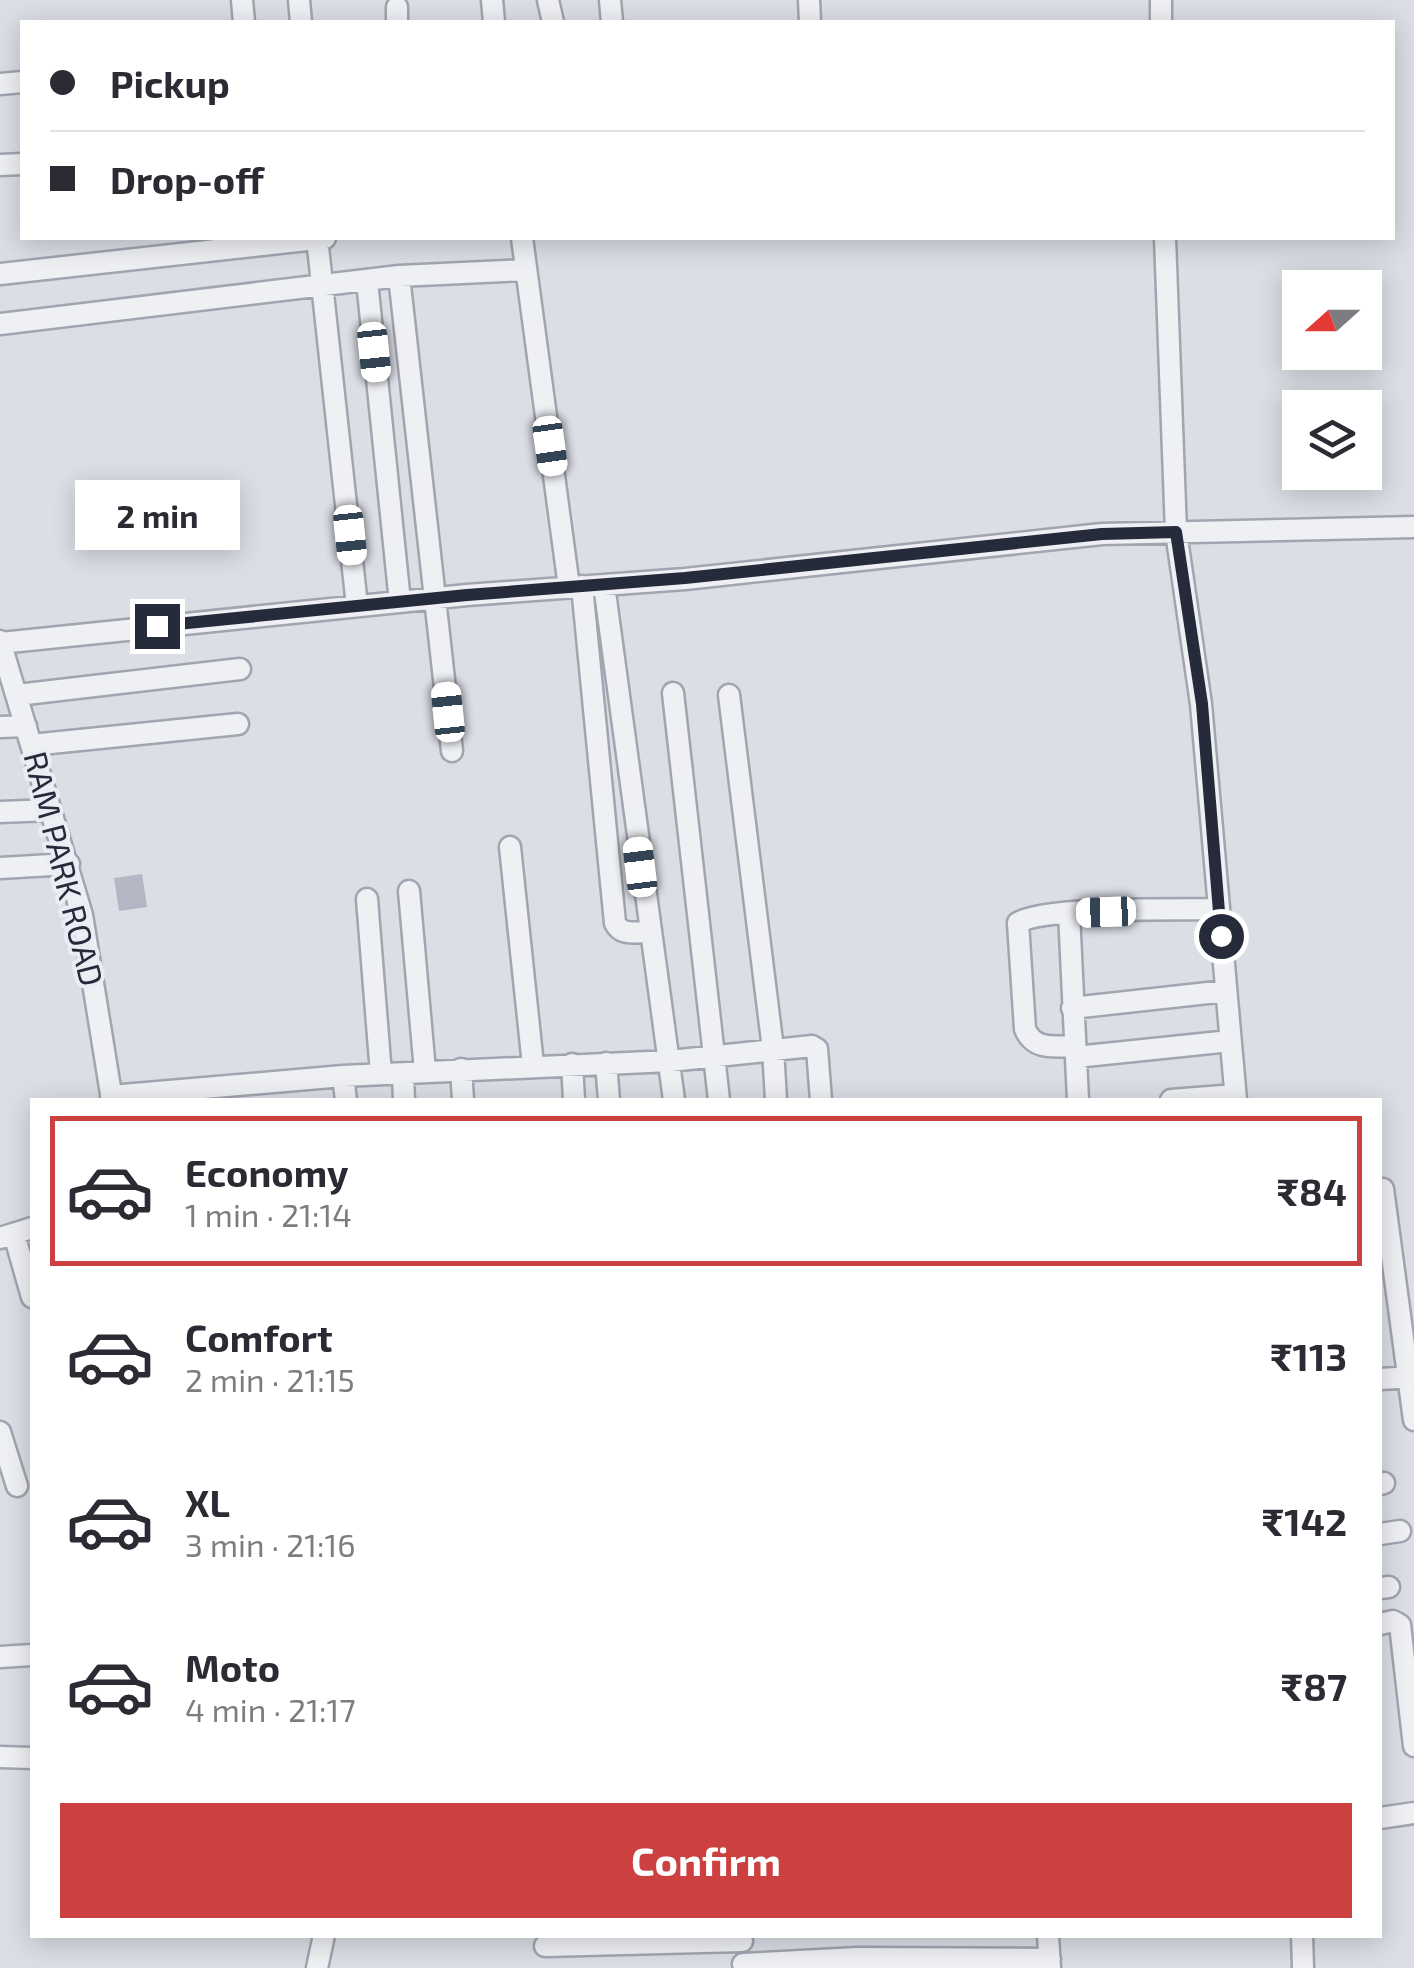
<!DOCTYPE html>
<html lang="en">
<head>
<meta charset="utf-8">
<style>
	body { margin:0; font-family:"Exo 2",sans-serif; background:#f7f7f7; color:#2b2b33; height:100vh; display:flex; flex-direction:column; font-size:38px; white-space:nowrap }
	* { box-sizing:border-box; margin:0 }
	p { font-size:32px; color:#7c7c81 }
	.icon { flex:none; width:55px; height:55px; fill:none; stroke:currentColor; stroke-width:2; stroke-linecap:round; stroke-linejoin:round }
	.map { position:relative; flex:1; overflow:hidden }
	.details { position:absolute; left:30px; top:1098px; width:1352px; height:840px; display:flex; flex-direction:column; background:#fff; border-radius:0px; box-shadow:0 5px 25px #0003 }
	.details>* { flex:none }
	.banner { position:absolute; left:20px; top:20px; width:1375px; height:220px; border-radius:0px; box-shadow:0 5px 25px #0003; display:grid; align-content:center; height:220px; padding:0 30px; background:#fff }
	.needle { width:65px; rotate:249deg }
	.buttons { position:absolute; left:1282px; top:270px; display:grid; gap:20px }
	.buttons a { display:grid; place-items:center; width:100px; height:100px; border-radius:0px; background:#fff; box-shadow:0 5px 25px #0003; font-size:50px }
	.end { position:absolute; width:45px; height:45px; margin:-22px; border:12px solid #262b3c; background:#fff; box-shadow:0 0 0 5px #fff }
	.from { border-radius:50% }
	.bubble { position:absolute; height:70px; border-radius:0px; background:#fff; box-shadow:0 5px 25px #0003; font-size:32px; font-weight:700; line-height:70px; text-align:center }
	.car { position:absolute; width:30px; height:60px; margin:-30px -15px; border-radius:12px; box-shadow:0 0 8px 2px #0007; background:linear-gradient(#fff 24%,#345 0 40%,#fff 0 76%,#345 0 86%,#fff 0) }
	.banner b { display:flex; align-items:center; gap:35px; height:95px; font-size:38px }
	.banner b+b { border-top:2px solid #e1e1e2 }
	.banner i { width:25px; height:25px; background:#2b2b33 }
	ul { padding:18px 0 0; list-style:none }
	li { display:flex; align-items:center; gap:30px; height:150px; margin:0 20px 15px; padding:0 10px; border:5px solid transparent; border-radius:0px }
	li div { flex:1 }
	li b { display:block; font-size:38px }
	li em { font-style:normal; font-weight:700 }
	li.selected { border-color:#cc4040 }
	li>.icon { width:90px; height:90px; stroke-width:1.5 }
	.action { display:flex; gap:20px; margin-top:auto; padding:20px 30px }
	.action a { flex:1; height:115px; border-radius:0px; background:#cc4040; color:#fff; font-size:40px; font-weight:700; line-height:115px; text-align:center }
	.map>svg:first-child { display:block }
	.building { fill:#b3b7c3 }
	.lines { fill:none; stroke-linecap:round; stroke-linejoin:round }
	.minor-casing { stroke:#a2a5b0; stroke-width:25 }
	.minor { stroke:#eef0f4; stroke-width:20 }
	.route { stroke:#262b3c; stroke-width:12 }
	.labels { text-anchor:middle; stroke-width:8; stroke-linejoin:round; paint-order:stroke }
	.street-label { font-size:32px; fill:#262b3c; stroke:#ebedf4 }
</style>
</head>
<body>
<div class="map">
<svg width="1414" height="1968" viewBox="0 0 1414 1968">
	<rect width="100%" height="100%" fill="#dcdee6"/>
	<path class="building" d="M 142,874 L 147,907 L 119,911 L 114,878 Z"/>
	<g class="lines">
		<g class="minor-casing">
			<path id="minor" d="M 242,0 L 244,22
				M 299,0 L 301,22
				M 492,0 L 494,22
				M 548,0 L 553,22
				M 610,0 L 612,22
				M 809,0 L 810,22
				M 1161,0 L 1161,22
				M 397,7 L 397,22
				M 0,84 L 22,82
				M 0,165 L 22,164
				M 317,238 L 357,606
				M 522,238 L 569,587
				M 1165,238 L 1176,532 L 1201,704 L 1236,1100
				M 0,274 L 325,238
				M 399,276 L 452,751
				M 367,281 L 400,602
				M 0,324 L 399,276 L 526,270
				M 604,585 L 674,1100
				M 582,586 L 615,923 C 621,936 636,932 648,932
				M 0,641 L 82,915 L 112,1100
				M 0,643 L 467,595 L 685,579 L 1102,534 L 1414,527
				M 673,693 L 719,1100
				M 17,695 L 240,669
				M 729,695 L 773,1049 L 776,1100
				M 0,727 L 26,726
				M 31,745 L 238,724
				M 0,812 L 51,810
				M 510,847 L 533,1065
				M 0,868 L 69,864
				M 409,891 L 425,1071
				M 367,899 L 381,1074
				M 1069,913 L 1078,1100
				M 1072,1008 L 1226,991
				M 1075,1046 C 1055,1046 1034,1051 1025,1029 L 1018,923 C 1042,906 1182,910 1219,909
				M 1076,1057 L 1230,1041
				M 606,1063 L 609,1100
				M 572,1064 L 574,1100
				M 461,1069 L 463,1100
				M 403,1074 L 404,1100
				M 343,1076 L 346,1100
				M 111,1096 L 343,1076 L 670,1061 L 812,1046 L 817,1049 L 821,1100
				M 1171,1100 L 1235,1095
				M 1383,1189 L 1414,1420
				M 14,1234 L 32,1297
				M 0,1238 L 32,1228
				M 1380,1379 L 1414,1377
				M 0,1432 L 17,1486
				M 1380,1484 L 1384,1483
				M 1380,1534 L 1400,1531
				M 1380,1588 L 1389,1587
				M 1380,1624 L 1393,1621 L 1400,1625 L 1414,1746
				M 0,1657 L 32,1655
				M 0,1757 L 32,1758
				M 1380,1818 L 1414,1813
				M 1048,1935 L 1050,1968
				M 1302,1935 L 1303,1968
				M 545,1946 L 742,1941
				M 743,1964 L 858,1958 L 1050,1959
				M 317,1968 L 324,1935"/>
		</g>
		<use href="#minor" class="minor"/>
	</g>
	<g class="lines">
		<path class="route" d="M 157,626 L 467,595 L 685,578 L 1102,534 L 1176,532 L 1202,704 L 1221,936"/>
	</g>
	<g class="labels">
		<g class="street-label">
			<text transform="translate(63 869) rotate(76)" y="11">RAM PARK ROAD</text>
		</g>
	</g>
</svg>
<div class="buttons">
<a><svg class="needle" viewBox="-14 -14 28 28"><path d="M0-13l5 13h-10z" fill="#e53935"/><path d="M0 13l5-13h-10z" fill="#7c7c81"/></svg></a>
<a><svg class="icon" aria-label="layers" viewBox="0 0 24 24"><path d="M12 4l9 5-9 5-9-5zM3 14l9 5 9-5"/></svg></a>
</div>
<i class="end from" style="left:1221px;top:936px"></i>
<i class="end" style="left:157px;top:626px"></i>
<div class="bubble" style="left:75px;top:480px;width:165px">2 min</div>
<i class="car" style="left:374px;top:352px;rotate:174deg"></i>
<i class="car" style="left:550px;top:446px;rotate:172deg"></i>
<i class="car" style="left:350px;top:535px;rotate:174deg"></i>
<i class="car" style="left:448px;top:712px;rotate:354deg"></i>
<i class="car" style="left:640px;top:867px;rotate:353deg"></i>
<i class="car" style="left:1106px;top:912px;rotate:268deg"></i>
<div class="banner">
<b><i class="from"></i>Pickup</b>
<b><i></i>Drop-off</b>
</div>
<section class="details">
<ul>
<li class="selected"><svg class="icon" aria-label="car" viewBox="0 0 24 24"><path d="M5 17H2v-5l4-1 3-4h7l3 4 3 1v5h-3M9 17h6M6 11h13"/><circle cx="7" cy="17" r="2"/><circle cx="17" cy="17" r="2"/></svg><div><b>Economy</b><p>1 min · 21:14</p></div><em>₹84</em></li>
<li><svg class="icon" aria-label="car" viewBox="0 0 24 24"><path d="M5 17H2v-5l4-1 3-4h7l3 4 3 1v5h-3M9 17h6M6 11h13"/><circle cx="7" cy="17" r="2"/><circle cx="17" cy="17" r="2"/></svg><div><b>Comfort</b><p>2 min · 21:15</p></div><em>₹113</em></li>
<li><svg class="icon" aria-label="car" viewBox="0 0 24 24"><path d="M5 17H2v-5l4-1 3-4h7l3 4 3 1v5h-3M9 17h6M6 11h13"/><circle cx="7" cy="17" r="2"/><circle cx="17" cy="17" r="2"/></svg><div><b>XL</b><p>3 min · 21:16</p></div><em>₹142</em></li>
<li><svg class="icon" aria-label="car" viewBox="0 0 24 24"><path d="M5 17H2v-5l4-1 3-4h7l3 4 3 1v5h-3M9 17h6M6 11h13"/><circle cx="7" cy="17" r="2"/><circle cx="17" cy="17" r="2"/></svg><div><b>Moto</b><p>4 min · 21:17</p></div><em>₹87</em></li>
</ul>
<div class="action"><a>Confirm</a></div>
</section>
</div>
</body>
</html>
